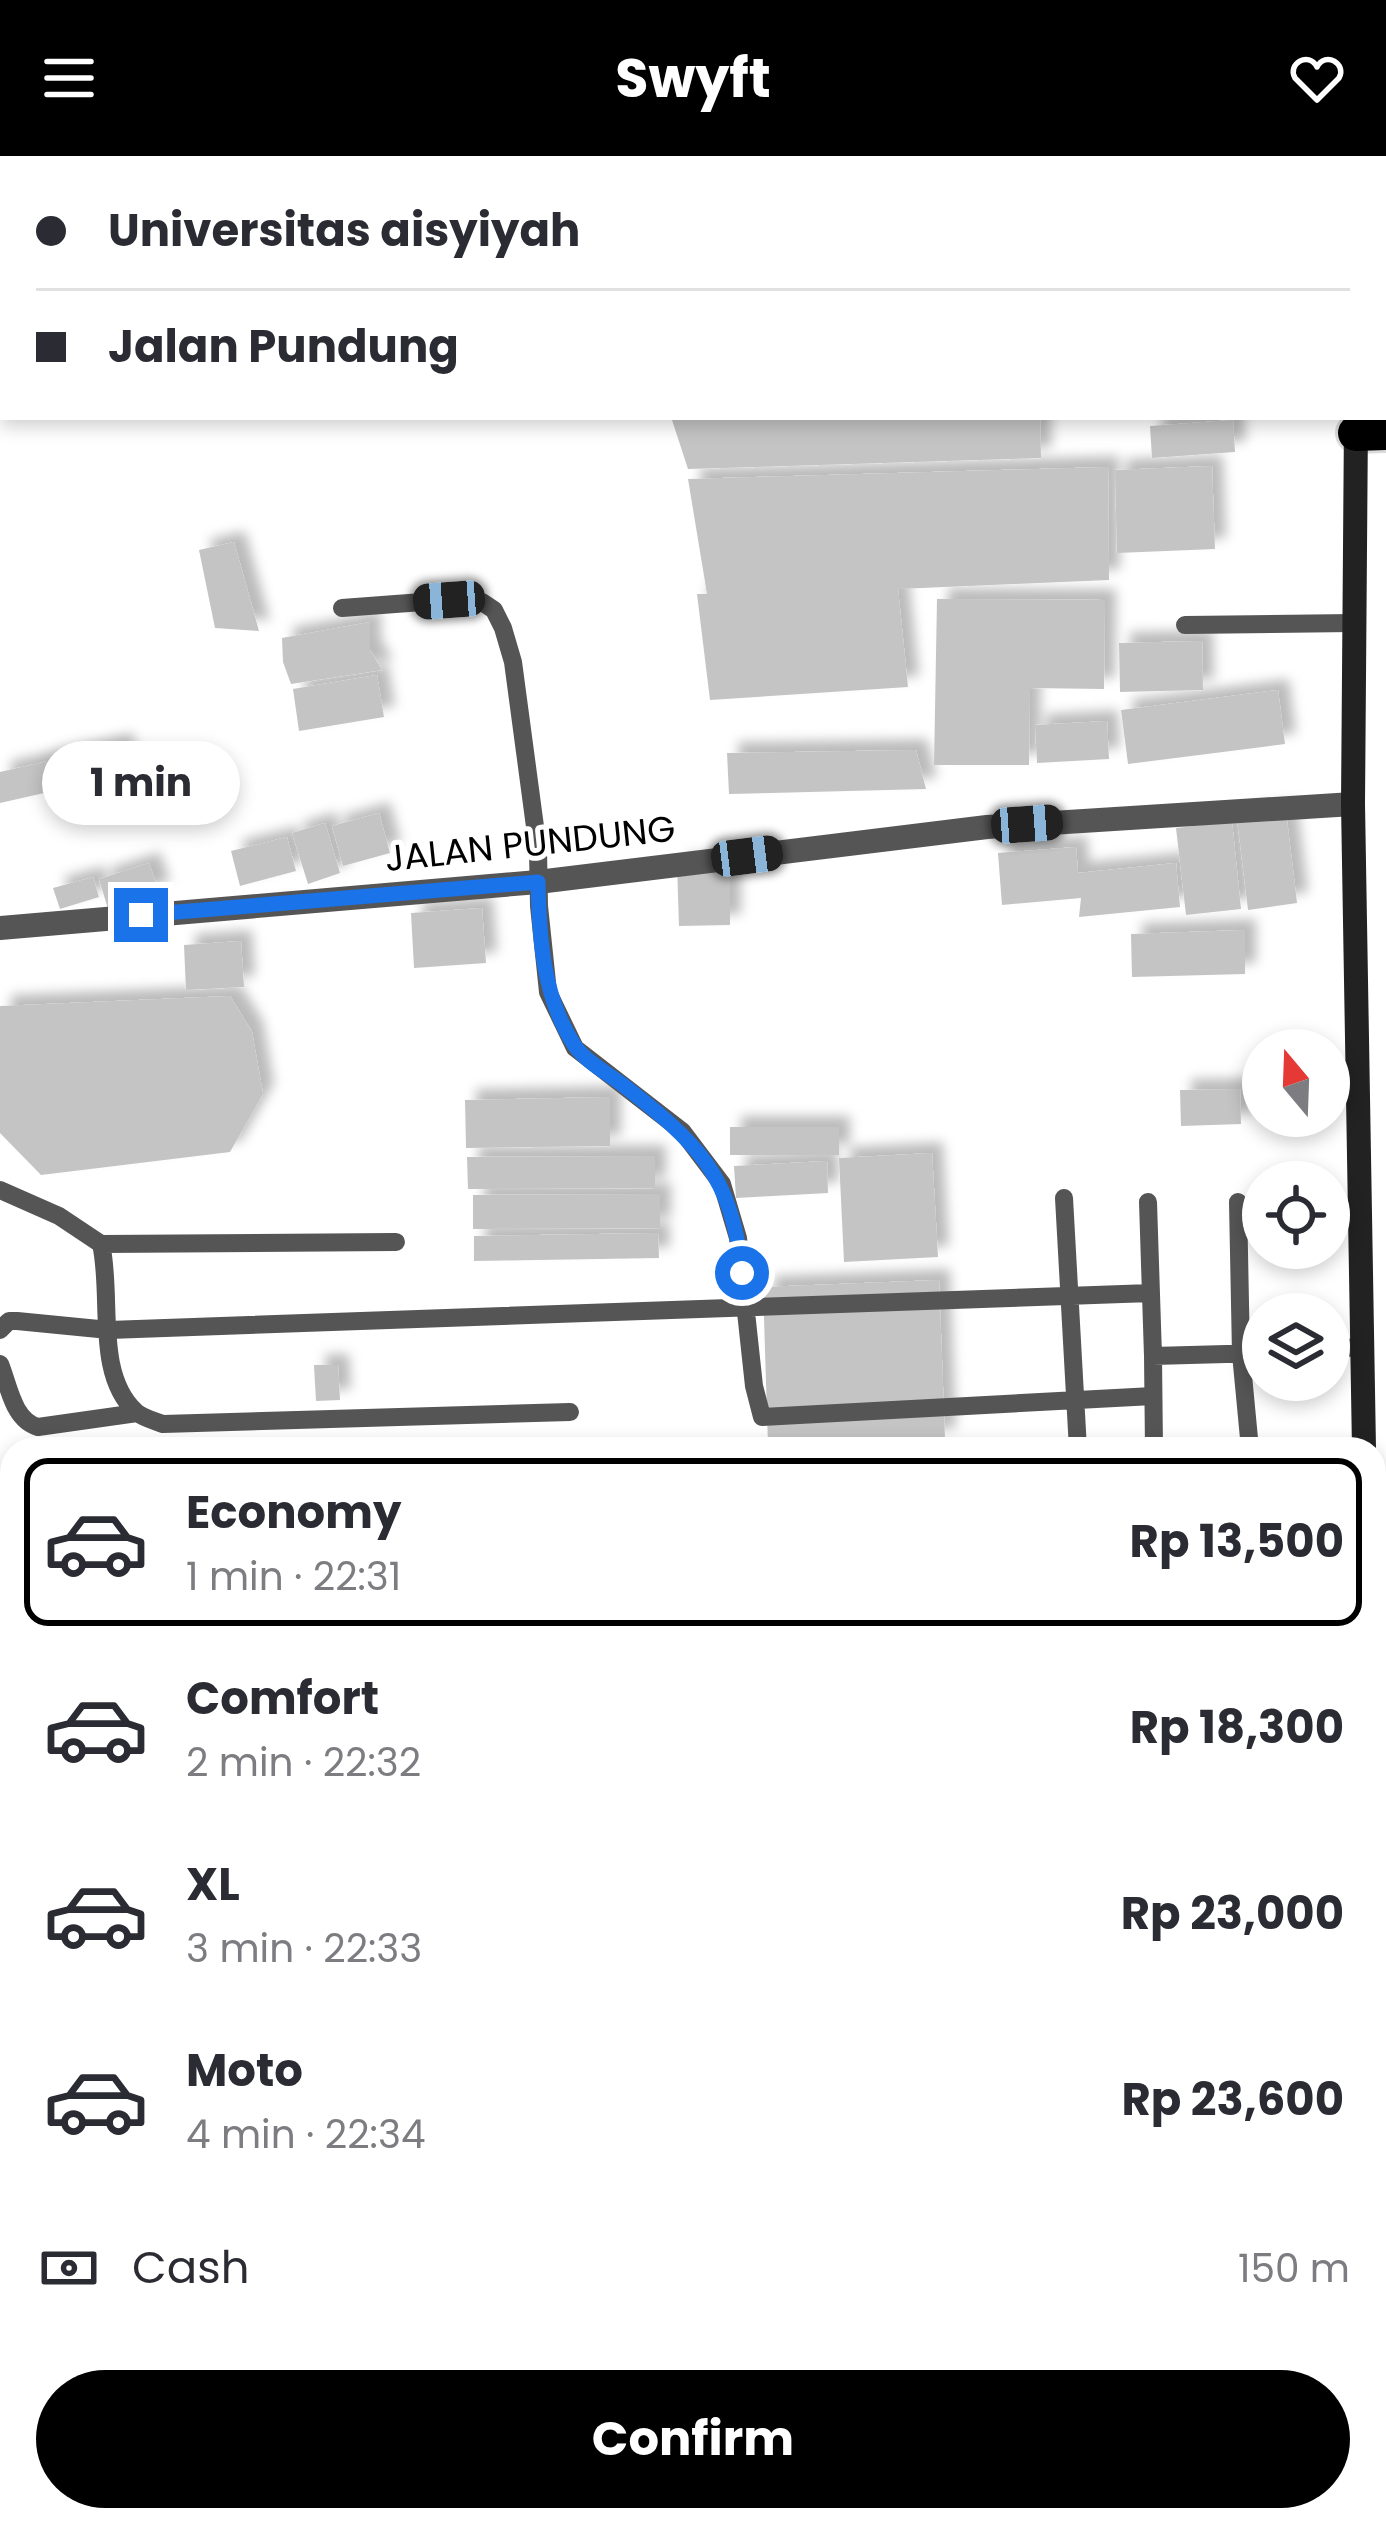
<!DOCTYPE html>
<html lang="en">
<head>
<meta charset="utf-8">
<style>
	body { margin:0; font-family:Poppins,sans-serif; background:#f7f7f7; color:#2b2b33; height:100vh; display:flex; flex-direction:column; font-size:45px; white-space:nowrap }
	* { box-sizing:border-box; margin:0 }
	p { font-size:39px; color:#7c7c81 }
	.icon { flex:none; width:66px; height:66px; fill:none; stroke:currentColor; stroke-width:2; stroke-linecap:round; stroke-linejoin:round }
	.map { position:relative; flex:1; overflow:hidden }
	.drawer { position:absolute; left:0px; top:1281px; width:1386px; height:1095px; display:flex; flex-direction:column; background:#fff; border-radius:36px 36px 0 0; box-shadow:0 6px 18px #0003 }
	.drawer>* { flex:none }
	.banner { position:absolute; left:0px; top:0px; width:1386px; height:264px; box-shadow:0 6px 18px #0003; display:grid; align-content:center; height:264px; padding:0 36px; background:#fff }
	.needle { width:78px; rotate:341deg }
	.buttons { position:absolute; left:1242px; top:873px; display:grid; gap:24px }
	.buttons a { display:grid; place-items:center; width:108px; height:108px; border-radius:50%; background:#fff; box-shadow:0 6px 18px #0003; font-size:60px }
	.end { position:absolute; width:54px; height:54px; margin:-27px; border:15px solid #1a73e8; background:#fff; box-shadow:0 0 0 6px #fff }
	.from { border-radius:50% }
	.bubble { position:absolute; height:84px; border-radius:42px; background:#fff; box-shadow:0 6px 18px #0003; font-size:39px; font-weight:700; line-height:84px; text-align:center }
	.car { position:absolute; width:36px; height:72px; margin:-36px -18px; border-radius:15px; box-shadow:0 0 9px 3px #0007; background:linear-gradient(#222 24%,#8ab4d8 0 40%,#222 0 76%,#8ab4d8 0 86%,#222 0) }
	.banner b { display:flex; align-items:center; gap:42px; height:114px; font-size:45px }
	.banner b+b { border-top:3px solid #e1e1e2 }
	.banner i { width:30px; height:30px; background:#2b2b33 }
	ul { padding:21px 0 0; list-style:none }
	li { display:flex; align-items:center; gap:36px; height:168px; margin:0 24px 18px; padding:0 12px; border:6px solid transparent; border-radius:24px }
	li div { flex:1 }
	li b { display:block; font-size:45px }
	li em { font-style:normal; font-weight:700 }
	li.selected { border-color:#000 }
	li>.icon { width:108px; height:108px; stroke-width:1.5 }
	.pay { display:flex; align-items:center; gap:30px; height:132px; padding:0 36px; font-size:45px }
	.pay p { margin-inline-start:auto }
	.primary-button { display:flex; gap:24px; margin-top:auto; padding:24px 36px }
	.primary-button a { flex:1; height:138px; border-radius:72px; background:#000; color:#fff; font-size:48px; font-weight:700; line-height:138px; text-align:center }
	header { display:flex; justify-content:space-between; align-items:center; height:156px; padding:0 36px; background:#000; color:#fff; font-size:54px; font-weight:700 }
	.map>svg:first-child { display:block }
	.building { fill:#c4c4c4; filter:url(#shadow) }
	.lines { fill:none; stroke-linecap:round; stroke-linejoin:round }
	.highway-casing { stroke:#dbdbdb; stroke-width:42 }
	.lane { stroke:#555; stroke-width:18 }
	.street { stroke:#555; stroke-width:24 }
	.secondary { stroke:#222; stroke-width:24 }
	.highway { stroke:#000; stroke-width:36 }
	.route { stroke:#1a73e8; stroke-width:15 }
	.labels { text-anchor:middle; stroke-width:10; stroke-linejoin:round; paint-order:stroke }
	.street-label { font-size:36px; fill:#000; stroke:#fff }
</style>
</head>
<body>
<header><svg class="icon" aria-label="menu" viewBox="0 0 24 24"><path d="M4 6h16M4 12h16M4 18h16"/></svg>Swyft<svg class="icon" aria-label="heart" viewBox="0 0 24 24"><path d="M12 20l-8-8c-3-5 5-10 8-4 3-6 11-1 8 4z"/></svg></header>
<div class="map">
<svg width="1386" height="2375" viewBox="0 0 1386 2375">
	<defs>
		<filter id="shadow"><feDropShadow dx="11" dy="-11" stdDeviation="6" flood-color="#0004"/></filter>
	</defs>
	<rect width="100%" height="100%" fill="#fff"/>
	<path class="building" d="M 671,261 L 1040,261 L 1041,302 L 688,313 Z
		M 1233,264 L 1235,296 L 1152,302 L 1150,270 Z
		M 1212,310 L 1215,393 L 1117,397 L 1115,314 Z
		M 1108,311 L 1109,424 L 898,433 L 908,531 L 710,544 L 697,438 L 707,438 L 688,323 Z
		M 234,386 L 259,475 L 215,472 L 199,394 Z
		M 937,443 L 1105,444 L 1104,533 L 1030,532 L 1029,609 L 934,609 Z
		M 370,466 L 370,494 L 382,514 L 291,528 L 283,506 L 282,482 Z
		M 1202,485 L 1203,534 L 1120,536 L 1119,487 Z
		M 377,519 L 384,561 L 299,575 L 293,533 Z
		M 1278,534 L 1285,588 L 1128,608 L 1121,554 Z
		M 1107,565 L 1109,603 L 1037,607 L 1035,569 Z
		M 122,588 L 128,618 L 0,647 L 0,616 Z
		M 916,594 L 926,633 L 729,638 L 727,597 Z
		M 1286,656 L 1297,747 L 1248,754 L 1237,662 Z
		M 379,657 L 390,697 L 343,710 L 332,670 Z
		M 1232,666 L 1241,753 L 1186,759 L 1176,672 Z
		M 325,667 L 340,717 L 308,728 L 292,677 Z
		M 287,681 L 296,715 L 240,730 L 231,695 Z
		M 1076,691 L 1078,717 L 1176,707 L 1180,751 L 1079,761 L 1081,742 L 1002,749 L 998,697 Z
		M 149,707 L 159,736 L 108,753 L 99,723 Z
		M 730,708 L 730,769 L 679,770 L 677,709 Z
		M 93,721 L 99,741 L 60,753 L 53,732 Z
		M 482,752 L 486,807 L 414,812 L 411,757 Z
		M 1245,774 L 1245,818 L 1132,821 L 1131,778 Z
		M 241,785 L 244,831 L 186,834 L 184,789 Z
		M 230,840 L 252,876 L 263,938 L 230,996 L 41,1019 L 0,977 L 0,850 Z
		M 1240,933 L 1241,968 L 1181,970 L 1180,934 Z
		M 610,941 L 610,990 L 466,992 L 465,944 Z
		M 730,971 L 839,971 L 839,999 L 730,999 Z
		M 932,997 L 938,1101 L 844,1106 L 839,1002 Z
		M 655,1000 L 655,1032 L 468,1033 L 467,1001 Z
		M 827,1005 L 828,1037 L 736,1042 L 734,1010 Z
		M 660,1038 L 660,1072 L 473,1073 L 473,1039 Z
		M 658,1077 L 659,1102 L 474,1105 L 474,1080 Z
		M 939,1124 L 945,1283 L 768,1289 L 763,1131 Z
		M 314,1209 L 338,1209 L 340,1244 L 316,1245 Z
		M 215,2364 L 290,2364 L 290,2375 L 221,2375 Z
		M 378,2364 L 525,2364 L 525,2375 L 378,2375 Z
		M 563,2364 L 610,2364 L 609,2375 L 563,2375 Z
		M 613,2364 L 657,2364 L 656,2375 L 613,2375 Z
		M 696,2364 L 750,2364 L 749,2375 L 695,2375 Z
		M 759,2364 L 806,2364 L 806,2375 L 759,2375 Z
		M 844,2364 L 884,2364 L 884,2375 L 844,2375 Z
		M 1090,2364 L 1298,2364 L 1297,2375 L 1090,2375 Z"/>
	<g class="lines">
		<g class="highway-casing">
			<path id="highway" d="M 1356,277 L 1386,276"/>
		</g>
		<path class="lane" d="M 342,452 L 449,444 L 482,446 L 494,454 L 503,472 L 513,506 L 538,693 L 539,750 L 548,836 L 575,892 L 682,975 L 722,1028 L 738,1082 L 754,1230 L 762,1261 L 1153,1240
			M 1185,469 L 1353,467
			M 0,1034 L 59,1060 L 101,1088
			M 1064,1042 L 1078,1293
			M 1148,1046 L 1153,1200
			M 1238,1046 L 1241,1198 L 1250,1293
			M 396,1086 L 101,1088 C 113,1140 94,1218 136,1256 C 143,1262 155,1265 163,1268 L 570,1256
			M 0,1174 L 9,1165 L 17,1165 L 109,1174 L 1151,1137
			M 1329,1193 L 1362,1191
			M 0,1208 C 9,1230 13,1264 38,1271 L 137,1257
			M 1154,1293 L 1153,1200 L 1263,1197"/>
		<path class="street" d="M 0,772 L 538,726 L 987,671 L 1353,648
			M 932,2364 L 933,2375
			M 661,2375 L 661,2364"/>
		<path class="secondary" d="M 1353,0 L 1353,3
			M 1356,264 L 1353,648 L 1364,1293
			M 1365,2375 L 1365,2364"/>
		<use href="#highway" class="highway"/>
	</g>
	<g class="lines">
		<path class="route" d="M 141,759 L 538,726 C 539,781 543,840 573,887 C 583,904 607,917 623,929 C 697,987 732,1018 742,1117"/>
	</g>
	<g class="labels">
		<g class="street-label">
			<text transform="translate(530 687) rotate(-6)" y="13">JALAN PUNDUNG</text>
		</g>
	</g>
</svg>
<div class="buttons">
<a><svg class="needle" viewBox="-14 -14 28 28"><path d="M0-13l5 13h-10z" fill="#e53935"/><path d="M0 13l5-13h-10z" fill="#7c7c81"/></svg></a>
<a><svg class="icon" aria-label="locate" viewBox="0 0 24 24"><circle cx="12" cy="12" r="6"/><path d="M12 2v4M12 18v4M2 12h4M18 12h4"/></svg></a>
<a><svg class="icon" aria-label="layers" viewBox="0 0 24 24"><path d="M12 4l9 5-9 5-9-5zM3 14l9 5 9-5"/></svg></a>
</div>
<i class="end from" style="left:742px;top:1117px"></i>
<i class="end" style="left:141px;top:759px"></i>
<div class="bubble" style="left:42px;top:585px;width:198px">1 min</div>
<i class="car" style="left:449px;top:444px;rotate:266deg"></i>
<i class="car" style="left:1027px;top:668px;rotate:86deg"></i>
<i class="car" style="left:747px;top:700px;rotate:83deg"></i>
<div class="banner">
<b><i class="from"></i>Universitas aisyiyah</b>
<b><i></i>Jalan Pundung</b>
</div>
<section class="drawer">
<ul>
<li class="selected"><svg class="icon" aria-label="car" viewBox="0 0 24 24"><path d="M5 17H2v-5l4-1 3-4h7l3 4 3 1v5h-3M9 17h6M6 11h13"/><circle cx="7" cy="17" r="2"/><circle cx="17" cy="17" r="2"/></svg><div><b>Economy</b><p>1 min · 22:31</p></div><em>Rp 13,500</em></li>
<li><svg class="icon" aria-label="car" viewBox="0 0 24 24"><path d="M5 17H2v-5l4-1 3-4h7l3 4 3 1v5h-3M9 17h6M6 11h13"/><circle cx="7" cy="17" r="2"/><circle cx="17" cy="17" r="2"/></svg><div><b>Comfort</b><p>2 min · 22:32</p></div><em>Rp 18,300</em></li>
<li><svg class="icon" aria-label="car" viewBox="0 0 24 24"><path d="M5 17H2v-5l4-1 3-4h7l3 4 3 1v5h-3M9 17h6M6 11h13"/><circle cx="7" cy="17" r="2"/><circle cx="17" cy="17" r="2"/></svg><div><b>XL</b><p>3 min · 22:33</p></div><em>Rp 23,000</em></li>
<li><svg class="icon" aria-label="car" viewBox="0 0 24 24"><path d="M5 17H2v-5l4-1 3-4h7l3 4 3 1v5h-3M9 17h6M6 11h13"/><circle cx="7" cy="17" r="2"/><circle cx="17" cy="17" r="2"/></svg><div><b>Moto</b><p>4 min · 22:34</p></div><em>Rp 23,600</em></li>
</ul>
<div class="pay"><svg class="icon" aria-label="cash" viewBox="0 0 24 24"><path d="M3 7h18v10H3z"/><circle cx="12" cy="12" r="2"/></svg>Cash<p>150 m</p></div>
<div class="primary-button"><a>Confirm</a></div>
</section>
</div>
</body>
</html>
